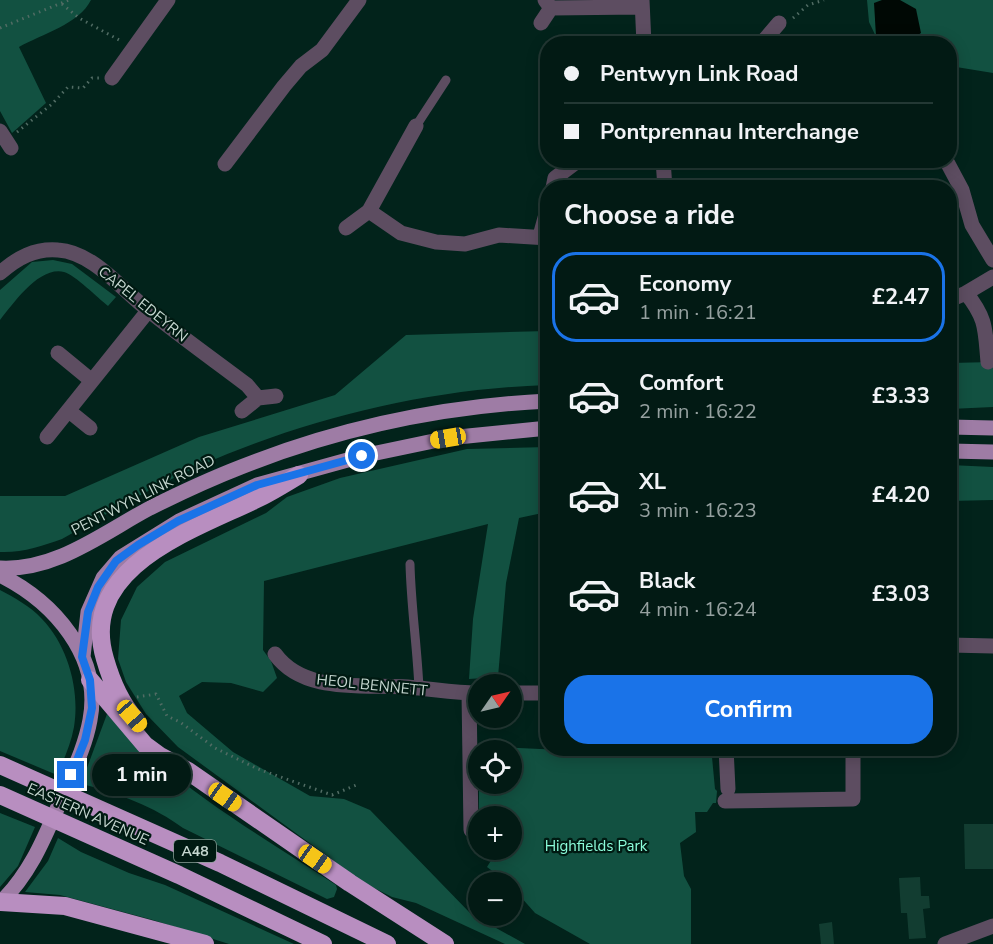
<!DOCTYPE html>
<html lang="en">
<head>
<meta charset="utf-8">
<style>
	body { margin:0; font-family:"Nunito Sans",sans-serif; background:#102722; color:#f1f3f6; height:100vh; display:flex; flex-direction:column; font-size:22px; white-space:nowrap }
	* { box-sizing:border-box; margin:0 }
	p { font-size:20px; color:#96a1a0 }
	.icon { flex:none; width:33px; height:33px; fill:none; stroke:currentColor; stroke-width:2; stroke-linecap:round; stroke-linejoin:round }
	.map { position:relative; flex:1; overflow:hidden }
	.side { position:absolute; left:540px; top:180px; width:417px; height:576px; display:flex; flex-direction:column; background:#021a14; border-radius:24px; box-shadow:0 3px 15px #0003,0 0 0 2px #233834 }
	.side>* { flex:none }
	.banner { position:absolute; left:540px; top:36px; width:417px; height:132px; border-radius:24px; box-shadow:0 3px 15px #0003,0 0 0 2px #233834; display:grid; align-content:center; height:132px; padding:0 24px; background:#021a14 }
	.needle { width:39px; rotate:56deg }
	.controls { position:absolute; left:468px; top:674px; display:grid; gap:12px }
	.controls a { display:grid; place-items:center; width:54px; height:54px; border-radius:50%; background:#021a14; box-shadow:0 3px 15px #0003,0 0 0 2px #233834; font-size:30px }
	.end { position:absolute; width:27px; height:27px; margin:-14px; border:8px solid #1a73e8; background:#fff; box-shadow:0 0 0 3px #fff }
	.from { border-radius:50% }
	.bubble { position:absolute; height:42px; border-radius:21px; background:#021a14; box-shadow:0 3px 15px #0003,0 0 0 2px #233834; font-size:20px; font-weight:700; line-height:42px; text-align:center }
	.car { position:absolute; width:18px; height:36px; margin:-18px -9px; border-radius:8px; box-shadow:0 0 4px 2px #0007; background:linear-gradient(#f5c518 24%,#345 0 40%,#f5c518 0 76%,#345 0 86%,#f5c518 0) }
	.banner b { display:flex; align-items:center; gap:21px; height:57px; font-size:22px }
	.banner b+b { border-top:2px solid #233834 }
	.banner i { width:15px; height:15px; background:#f1f3f6 }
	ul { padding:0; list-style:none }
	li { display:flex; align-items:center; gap:18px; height:90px; margin:0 12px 9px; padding:0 12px; border:3px solid transparent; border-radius:24px }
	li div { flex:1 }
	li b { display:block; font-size:22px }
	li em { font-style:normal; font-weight:700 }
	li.current { border-color:#1a73e8 }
	li>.icon { width:54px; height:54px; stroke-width:1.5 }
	h2 { padding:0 24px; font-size:27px; line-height:72px }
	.button { display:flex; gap:12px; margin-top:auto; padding:12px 24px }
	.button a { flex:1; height:69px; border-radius:24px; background:#1a73e8; color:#fff; font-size:24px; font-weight:700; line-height:69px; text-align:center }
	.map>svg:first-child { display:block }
	.green { fill:#125141 }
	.water { fill:#000804 }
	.building { fill:#123d31 }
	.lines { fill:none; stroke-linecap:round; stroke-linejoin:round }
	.path { stroke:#516c64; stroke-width:3; stroke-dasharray:1.5 4.5; stroke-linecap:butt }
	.lane { stroke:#5d4d61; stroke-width:9 }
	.street { stroke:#5d4d61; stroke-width:15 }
	.primary { stroke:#9e7ca5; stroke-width:15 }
	.highway { stroke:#b88ec0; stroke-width:18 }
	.route { stroke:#1a73e8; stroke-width:8 }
	.labels { text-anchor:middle; stroke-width:4.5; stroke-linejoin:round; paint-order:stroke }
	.shield { fill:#001a12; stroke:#8a9e97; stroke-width:1.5 }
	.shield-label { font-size:14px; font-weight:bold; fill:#c5d7d0 }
	.street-label { font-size:15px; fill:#c5d7d0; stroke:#001a12 }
	.park-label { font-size:15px; fill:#8bfddb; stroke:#001a12 }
</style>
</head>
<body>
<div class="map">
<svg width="993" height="944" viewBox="0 0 993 944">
	<rect width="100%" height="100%" fill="#02231b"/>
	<path class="green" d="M 0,0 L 91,0 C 79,24 42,34 19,47 L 46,103 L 12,133 L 0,111 Z
		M 867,0 L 993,0 L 993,73 L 950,66 L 950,44 L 879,43 L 869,22 Z
		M 53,260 L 72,264 L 116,297 L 108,306 C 98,298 75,275 64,272 C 39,266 14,303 0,320 L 0,290 L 32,262 Z
		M 547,331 L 547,385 C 428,389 308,418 199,466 C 152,487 107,514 62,539 C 42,546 22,553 0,552 L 0,496 L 65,496 L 199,437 L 335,395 L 406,335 Z
		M 993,362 L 993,407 L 950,409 L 950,363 Z
		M 547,447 L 547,512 L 519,518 L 506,583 L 498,677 L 469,679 L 473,619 L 488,524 L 264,581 L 263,650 L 271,661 L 277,678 L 263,692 L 231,683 L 202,682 L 179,696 L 187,713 L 233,752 L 310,796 L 344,799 L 370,810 L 471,914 L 525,944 L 505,944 L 416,903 L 392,897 L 364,883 L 178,747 L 146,714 L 126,682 L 118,659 L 121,620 L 137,587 L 165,562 L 266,513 L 287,497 L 340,478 L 467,449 Z
		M 950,465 L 993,467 L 993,500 L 950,501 Z
		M 0,590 C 15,598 30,606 42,619 C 68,646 80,690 74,727 C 71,744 64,759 57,775 L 0,751 Z
		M 107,714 C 168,782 259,835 336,885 L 337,889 L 334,897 L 327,899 L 183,828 C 155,807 116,792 81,784 Z
		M 495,747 L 712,757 L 715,789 L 717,791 L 716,803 L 713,803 L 707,812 L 695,812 L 696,832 L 680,843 L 684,876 L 691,889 L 691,944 L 590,944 L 535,913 L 512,887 L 512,882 L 507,882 L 487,867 L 498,849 L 512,849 L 512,816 L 479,816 L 479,783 L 512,783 L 512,750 L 480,750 Z
		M 0,813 L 35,827 L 18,866 L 0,887 Z
		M 58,838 L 81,852 L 129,873 L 165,885 L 294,944 L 229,944 L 153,920 L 60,895 L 25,892 L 48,861 Z"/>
	<path class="water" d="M 882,0 L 900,0 L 916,9 L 921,33 L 906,43 L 888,41 L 876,36 L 874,3 Z"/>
	<path class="building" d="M 964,824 L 993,824 L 993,869 L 965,869 Z
		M 920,877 L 921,896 L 929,896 L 930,908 L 923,909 L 926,938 L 909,939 L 907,913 L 901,913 L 899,878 Z
		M 832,922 L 834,944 L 821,944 L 819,924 Z"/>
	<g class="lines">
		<path class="path" d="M 62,4 L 79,18 L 121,41
			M 793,18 L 808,5 L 824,0
			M 0,28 L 69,0
			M 17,132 L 52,104 L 68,87 L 83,88 L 92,78 L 99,78
			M 137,697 L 156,694 L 167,716 L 180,722 L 215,748 L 258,769 L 332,795 L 359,784"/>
		<path class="lane" d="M 416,126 L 446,80
			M 410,564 C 411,605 417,646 419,688"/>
		<path class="street" d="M 642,0 L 644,44
			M 551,8 L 641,7
			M 541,23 L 551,8 L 545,0
			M 761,44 L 779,23
			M 112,78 L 168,0
			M 0,131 L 11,148
			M 663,160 L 665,188
			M 946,160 L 962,190 L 972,225 L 993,260
			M 225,164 L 284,86 L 301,66 L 322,50 L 359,0
			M 553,188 L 555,178 L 575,163
			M 369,211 L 401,233 L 436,242 L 465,244 L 499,235 L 548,238
			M 346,228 L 369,211 L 416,126
			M 540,236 L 548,207
			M 0,273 C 17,258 35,248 58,250 C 93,252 122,290 148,310 C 180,336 214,360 247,385 L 258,398 L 276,396
			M 966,293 L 993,277
			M 950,300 L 966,293 C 987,319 985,330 988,362
			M 58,353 L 92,381
			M 69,411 L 90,428
			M 242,411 L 258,398
			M 47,437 L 148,311
			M 950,645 L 993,646
			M 275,654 C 306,697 372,682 419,688 C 439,690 458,693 478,693
			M 469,693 L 471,830
			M 512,693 L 548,693
			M 726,748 L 728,789
			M 725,801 L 853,799 L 853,748
			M 945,944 L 993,926"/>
		<path class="primary" d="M 950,427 L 993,428
			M 950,451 L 993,452
			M 0,568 C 56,571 103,533 150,508 C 180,493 210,479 241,467 C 339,428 443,406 548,401
			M 0,575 C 54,602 102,656 90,720 C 85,748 71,775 60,802 C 44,839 30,874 0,903
			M 83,657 L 88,612 L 103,578 L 121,557 L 179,521 L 257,485 L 362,456 L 448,438 L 548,428"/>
		<path class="highway" d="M 90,680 L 145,745 L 160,756 L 188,771 L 350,883 L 445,944
			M 135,719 C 120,702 111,680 105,659 C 77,566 196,529 259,498 C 273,491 286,483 299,475
			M 0,765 L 220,863 L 387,944
			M 0,795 L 179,875 L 323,944
			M 1,902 L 65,906 L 205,944"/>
	</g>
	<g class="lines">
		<path class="route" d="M 71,775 L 85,740 L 92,708 L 90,680 L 82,657 L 88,612 L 98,587 L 116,561 L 138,545 L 178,521 L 257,485 L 362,456"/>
	</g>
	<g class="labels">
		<rect class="shield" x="174" y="840" width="42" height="22" rx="4.5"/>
		<g class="shield-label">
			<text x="195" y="856">A48</text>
		</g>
		<g class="street-label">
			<text transform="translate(143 304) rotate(39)" y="5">CAPEL EDEYRN</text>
			<text transform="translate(143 495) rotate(-27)" y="5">PENTWYN LINK ROAD</text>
			<text transform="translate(372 685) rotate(6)" y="5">HEOL BENNETT</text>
			<text transform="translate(88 814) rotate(24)" y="5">EASTERN AVENUE</text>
		</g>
		<g class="park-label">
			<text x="596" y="851">Highfields Park</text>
		</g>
	</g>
</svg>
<div class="controls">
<a><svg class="needle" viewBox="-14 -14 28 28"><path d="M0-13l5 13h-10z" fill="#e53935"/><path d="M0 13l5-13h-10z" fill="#96a1a0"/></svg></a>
<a><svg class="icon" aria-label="locate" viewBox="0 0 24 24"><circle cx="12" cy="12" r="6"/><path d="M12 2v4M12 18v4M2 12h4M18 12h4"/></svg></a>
<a>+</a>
<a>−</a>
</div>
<i class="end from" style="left:362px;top:456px"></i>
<i class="end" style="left:71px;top:775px"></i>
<div class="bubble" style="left:92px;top:754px;width:99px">1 min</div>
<i class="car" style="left:448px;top:438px;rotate:260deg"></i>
<i class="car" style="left:132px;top:716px;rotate:139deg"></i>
<i class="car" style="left:225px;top:797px;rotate:125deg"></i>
<i class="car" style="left:315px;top:859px;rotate:125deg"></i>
<div class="banner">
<b><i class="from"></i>Pentwyn Link Road</b>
<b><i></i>Pontprennau Interchange</b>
</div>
<section class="side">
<h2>Choose a ride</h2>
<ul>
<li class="current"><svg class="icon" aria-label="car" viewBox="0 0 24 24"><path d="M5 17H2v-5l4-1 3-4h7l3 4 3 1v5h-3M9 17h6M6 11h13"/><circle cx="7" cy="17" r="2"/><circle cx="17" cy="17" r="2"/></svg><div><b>Economy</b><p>1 min · 16:21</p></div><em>£2.47</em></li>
<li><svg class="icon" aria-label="car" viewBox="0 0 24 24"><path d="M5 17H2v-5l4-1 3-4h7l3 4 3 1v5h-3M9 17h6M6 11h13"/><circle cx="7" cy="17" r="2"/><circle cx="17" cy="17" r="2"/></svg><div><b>Comfort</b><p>2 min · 16:22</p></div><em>£3.33</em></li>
<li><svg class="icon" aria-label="car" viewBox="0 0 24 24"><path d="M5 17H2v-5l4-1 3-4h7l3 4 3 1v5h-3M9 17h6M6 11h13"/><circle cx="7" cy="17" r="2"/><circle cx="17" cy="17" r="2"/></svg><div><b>XL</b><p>3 min · 16:23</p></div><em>£4.20</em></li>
<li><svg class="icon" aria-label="car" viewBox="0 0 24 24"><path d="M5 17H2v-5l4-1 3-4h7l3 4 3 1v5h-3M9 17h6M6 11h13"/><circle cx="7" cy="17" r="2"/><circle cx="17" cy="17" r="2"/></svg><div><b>Black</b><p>4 min · 16:24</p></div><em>£3.03</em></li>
</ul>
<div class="button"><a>Confirm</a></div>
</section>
</div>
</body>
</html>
